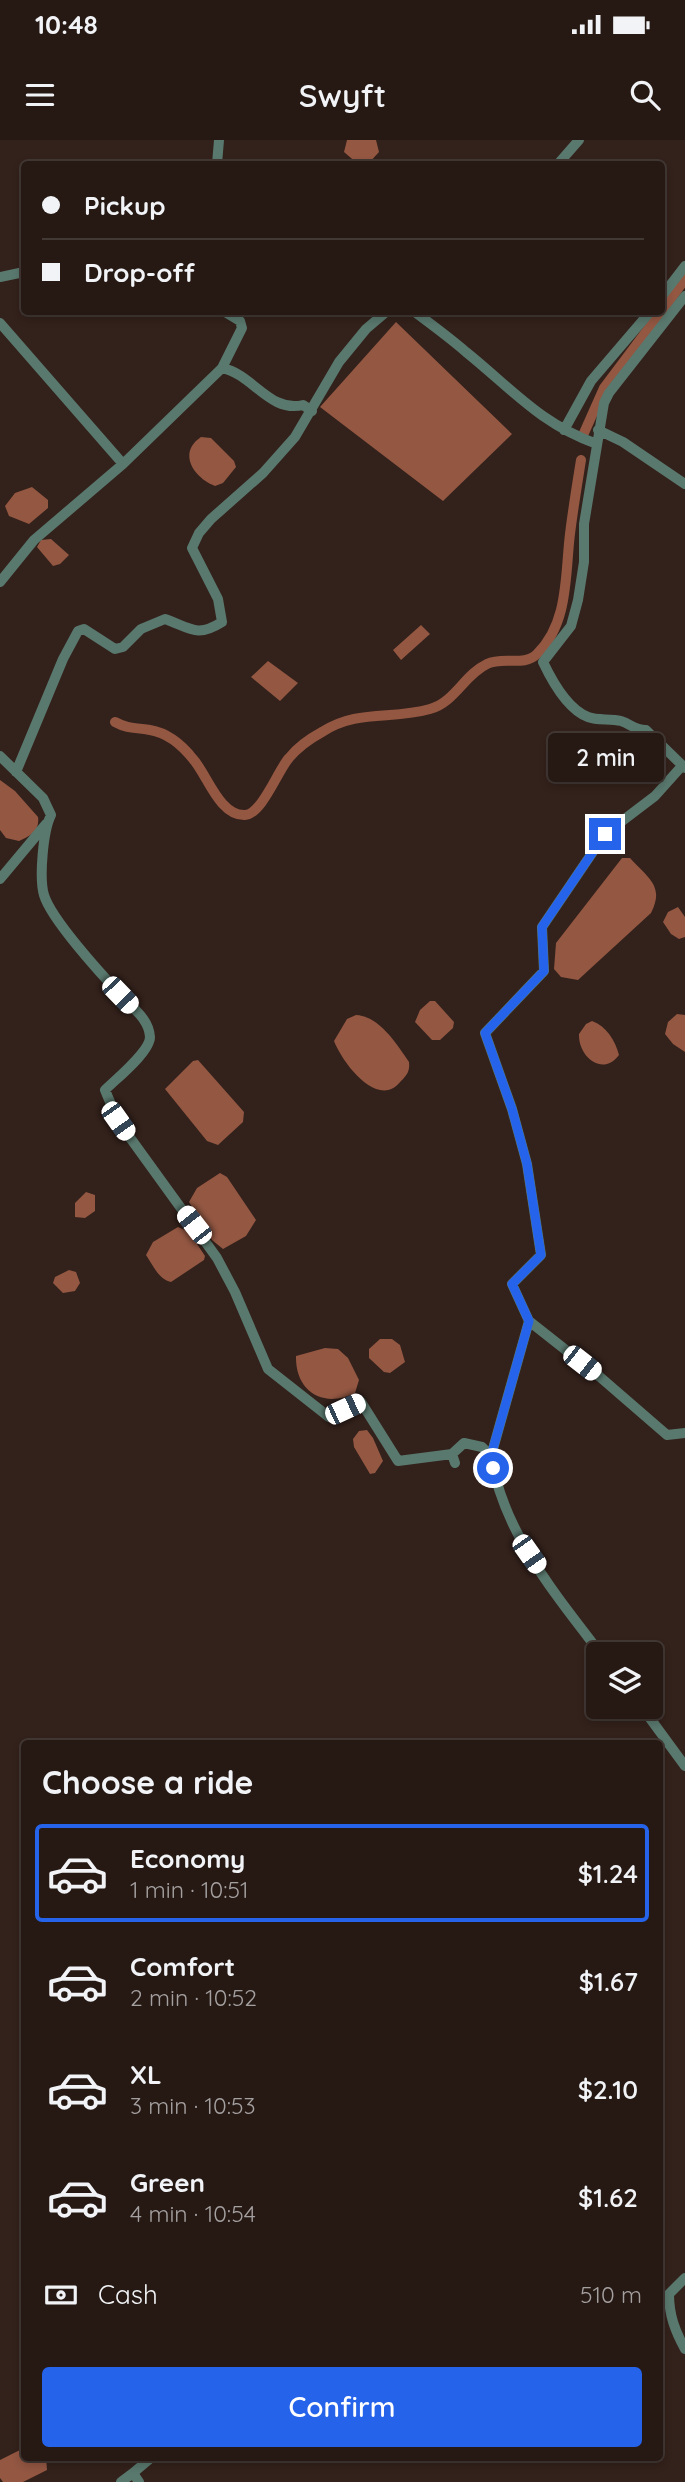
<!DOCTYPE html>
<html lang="en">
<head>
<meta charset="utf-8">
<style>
	body { margin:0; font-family:Quicksand,sans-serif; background:#322622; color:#f1f3f6; height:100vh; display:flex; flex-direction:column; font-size:26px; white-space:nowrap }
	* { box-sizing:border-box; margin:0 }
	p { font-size:23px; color:#a4a0a0 }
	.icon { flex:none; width:38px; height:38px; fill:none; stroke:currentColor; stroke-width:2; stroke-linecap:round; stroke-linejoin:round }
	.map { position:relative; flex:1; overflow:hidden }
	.sheet { position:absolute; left:21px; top:1600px; width:642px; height:721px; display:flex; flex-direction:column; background:#261914; border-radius:7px; box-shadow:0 4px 10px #0003,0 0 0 2px #423834 }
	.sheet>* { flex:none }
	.guide { position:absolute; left:21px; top:21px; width:644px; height:154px; border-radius:7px; box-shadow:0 4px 10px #0003,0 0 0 2px #423834; display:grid; align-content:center; height:154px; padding:0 21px; background:#261914 }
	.tools { position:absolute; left:586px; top:1502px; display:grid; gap:14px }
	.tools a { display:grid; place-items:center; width:77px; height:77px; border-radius:7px; background:#261914; box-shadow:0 4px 10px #0003,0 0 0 2px #423834; font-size:35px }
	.end { position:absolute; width:32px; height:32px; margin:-16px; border:9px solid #2563eb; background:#fff; box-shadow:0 0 0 4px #fff }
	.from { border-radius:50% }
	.bubble { position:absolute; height:49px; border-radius:7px; background:#261914; box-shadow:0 4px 10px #0003,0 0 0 2px #423834; font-size:23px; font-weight:600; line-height:49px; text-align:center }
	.car { position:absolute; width:21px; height:42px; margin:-21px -10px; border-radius:9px; box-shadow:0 0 5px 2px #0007; background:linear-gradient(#fff 24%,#345 0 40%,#fff 0 76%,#345 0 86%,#fff 0) }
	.guide b { display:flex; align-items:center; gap:24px; height:66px; font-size:26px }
	.guide b+b { border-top:2px solid #423834 }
	.guide i { width:18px; height:18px; background:#f1f3f6 }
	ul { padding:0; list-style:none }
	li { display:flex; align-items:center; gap:21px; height:98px; margin:0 14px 10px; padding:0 7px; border:4px solid transparent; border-radius:7px }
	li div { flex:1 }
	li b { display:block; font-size:26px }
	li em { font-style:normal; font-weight:600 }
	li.selected { border-color:#2563eb }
	li>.icon { width:63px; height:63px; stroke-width:1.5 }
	h2 { padding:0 21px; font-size:32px; line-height:84px }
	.pay { display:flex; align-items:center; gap:18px; height:77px; padding:0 21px; font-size:26px }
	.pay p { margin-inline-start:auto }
	.action { display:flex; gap:14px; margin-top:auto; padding:14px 21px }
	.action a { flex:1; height:80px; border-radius:7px; background:#2563eb; color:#fff; font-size:28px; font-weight:600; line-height:80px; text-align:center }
	.status { display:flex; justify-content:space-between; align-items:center; height:49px; padding:0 35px; background:#261914; direction:ltr }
	.status svg { height:19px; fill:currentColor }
	header { display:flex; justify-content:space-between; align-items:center; height:91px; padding:0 21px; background:#261914; font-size:32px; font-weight:600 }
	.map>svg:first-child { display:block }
	.water { fill:#935742 }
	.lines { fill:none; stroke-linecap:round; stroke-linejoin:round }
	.canal { stroke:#935742; stroke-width:10 }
	.minor { stroke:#59786e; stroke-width:10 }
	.route { stroke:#2563eb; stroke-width:9 }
</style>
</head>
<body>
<div class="status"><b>10:48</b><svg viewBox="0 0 49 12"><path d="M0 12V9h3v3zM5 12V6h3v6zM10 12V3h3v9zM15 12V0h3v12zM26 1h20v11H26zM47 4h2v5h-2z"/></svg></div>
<header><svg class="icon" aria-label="menu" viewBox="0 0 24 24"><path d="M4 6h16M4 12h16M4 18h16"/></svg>Swyft<svg class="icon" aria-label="search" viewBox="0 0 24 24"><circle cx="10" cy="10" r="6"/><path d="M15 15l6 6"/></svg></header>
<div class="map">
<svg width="685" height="2342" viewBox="0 0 685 2342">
	<rect width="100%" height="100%" fill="#33211b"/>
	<path class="water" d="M 347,0 L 376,0 L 379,12 L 368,24 L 358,24 L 344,12 Z
		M 396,182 L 512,294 L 443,361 L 320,267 Z
		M 201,297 L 211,298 L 234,321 L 236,327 L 223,343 L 215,346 C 194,338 177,313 201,297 Z
		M 32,347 L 48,360 L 48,368 L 29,384 L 9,376 L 5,366 L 15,353 Z
		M 51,399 L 69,415 L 60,424 L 53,426 L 37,407 L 41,400 Z
		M 421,485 L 430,494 L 401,520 L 393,510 Z
		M 268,521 L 298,543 L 280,561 L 251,537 Z
		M 0,640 L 15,651 L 38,677 C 40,691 30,696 19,701 L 6,698 L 0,690 Z
		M 622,718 L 630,718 C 648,738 665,746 651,773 L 578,840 L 561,837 L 554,829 L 556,803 Z
		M 678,767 L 685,777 L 685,797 L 679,799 L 671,794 L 663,782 L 668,772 Z
		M 430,861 L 435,861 L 454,882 L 453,888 L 440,900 L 432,900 L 415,882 L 420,870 Z
		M 677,874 L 685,875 L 685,912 L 673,904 L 665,894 L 668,882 Z
		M 356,875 C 379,876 397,904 409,922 C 410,931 407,935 401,941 C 378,971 342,922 334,901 L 347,879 Z
		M 592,881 C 606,886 615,900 619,915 C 603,937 578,917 579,894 L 586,884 Z
		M 198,920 L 244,972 L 243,982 L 218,1005 L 207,1001 L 165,949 L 193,921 Z
		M 220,1033 L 227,1037 L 256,1080 L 246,1096 L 223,1109 L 212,1100 L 189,1062 L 197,1048 Z
		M 86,1052 L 95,1055 L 95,1071 L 85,1078 L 75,1077 L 75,1063 Z
		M 178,1087 L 189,1092 L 205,1116 L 204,1120 L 171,1142 C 158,1139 153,1125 146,1115 L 153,1102 Z
		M 69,1130 L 76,1132 L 80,1143 L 75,1151 L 63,1153 L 53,1143 L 55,1137 Z
		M 380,1199 L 392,1199 L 400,1205 L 405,1222 L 390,1233 L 384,1232 L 369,1218 L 369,1209 Z
		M 325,1208 L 338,1209 L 348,1218 L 359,1240 L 355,1253 C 323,1269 295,1251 296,1216 Z
		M 367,1290 L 373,1298 L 383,1321 L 375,1333 L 370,1334 L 354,1307 L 353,1299 L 359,1291 Z
		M 24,2308 L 24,2317 L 46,2317 L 47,2330 L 23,2342 L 3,2342 L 0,2338 L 0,2320 Z"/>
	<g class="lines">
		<path class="canal" d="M 662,171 L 685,139
			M 584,293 L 604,248 L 661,172
			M 115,582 C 130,590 135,587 150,590 C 168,593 182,605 193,619 C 207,634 219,676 245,675 C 262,674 278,630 289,618 C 297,608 311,598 322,592 C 357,569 392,580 430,569 C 455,562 464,535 487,524 C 503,516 524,527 537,514 C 569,483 565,434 570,394 C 573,369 577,345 581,320"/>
		<path class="minor" d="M 217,24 L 219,0
			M 558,24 L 579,0
			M 0,137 L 24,132
			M 662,156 L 685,126
			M 387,172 L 415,172
			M 415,172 C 432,185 450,198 466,212 C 511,248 540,284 597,304
			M 0,183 L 123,324
			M 222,228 L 242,188 L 240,181 L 225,172
			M 564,290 L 591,241 L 650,172
			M 598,290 L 623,302 L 685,344
			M 0,442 L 34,400 L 123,324 L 222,228 C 253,234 269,273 303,265 L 312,271
			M 0,616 L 43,658 L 51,675 C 43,691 39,738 44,755 C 51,779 101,834 120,854 C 131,867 149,878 150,897 C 150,912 116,939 105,950 L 118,981 L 217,1118 L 235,1152 L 268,1229 L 329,1277 L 361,1262 L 398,1321 L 452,1314
			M 685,628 L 646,590 C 634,590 631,584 621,581 C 610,578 598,581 588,577 C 567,569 552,541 543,522 L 571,486 L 578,460 L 584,422 L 584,384 L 604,263 L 609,253 L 685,156
			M 16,632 L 63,519 L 78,491 L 84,489 L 115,509 L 123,507 L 141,489 L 165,479 C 190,488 197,498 222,482 L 218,459 L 192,408 L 199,393 L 211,379 L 263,333 L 295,297 L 339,222 L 366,189 L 386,172
			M 0,739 L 46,684
			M 529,1181 L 600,1237 L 667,1295 L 685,1293
			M 455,1323 L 452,1314 L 464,1303 L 482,1307 L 491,1316
			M 601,1514 C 555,1454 503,1392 491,1316 L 529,1181 L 512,1144 L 541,1115 L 527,1024 L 512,969 L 485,893 L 544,831 L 542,787 L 605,694 L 655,656 L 681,627
			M 641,1566 L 685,1626
			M 685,2138 L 669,2154 C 669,2175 675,2191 685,2209
			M 121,2342 L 133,2333
			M 139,2342 L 133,2333 L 152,2317"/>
	</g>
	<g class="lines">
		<path class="route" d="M 493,1328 L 491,1316 L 529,1181 L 512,1144 L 541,1115 L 527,1024 L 512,969 L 485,893 L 544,831 L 542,787 L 605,694"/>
	</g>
</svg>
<div class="tools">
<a><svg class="icon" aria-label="layers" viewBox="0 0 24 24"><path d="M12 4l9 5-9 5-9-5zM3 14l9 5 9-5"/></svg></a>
</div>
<i class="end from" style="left:493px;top:1328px"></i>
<i class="end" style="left:605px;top:694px"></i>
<div class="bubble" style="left:548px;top:593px;width:116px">2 min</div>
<i class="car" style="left:120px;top:855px;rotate:136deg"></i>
<i class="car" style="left:118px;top:981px;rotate:145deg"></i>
<i class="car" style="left:194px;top:1085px;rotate:322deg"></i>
<i class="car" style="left:582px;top:1223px;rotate:128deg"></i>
<i class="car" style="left:345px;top:1269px;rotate:65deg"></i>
<i class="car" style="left:529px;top:1414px;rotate:145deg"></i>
<div class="guide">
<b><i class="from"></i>Pickup</b>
<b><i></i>Drop-off</b>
</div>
<section class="sheet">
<h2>Choose a ride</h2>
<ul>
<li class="selected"><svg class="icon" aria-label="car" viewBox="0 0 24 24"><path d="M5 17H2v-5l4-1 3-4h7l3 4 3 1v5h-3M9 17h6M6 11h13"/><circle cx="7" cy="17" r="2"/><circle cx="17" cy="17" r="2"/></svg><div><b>Economy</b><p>1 min · 10:51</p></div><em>$1.24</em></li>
<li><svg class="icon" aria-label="car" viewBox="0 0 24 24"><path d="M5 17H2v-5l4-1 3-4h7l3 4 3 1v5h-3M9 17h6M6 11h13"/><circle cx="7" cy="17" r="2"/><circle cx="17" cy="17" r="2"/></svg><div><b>Comfort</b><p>2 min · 10:52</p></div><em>$1.67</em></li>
<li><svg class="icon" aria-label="car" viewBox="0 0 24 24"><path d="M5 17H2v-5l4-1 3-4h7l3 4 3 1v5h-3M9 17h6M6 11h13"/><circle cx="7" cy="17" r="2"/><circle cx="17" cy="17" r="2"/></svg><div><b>XL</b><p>3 min · 10:53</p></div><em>$2.10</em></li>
<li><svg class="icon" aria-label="car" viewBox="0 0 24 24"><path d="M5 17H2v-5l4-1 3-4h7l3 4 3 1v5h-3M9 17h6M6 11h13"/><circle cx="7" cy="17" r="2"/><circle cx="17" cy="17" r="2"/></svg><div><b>Green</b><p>4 min · 10:54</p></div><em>$1.62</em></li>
</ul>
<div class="pay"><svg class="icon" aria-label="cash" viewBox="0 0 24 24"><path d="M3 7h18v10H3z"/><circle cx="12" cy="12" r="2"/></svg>Cash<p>510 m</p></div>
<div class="action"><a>Confirm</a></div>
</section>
</div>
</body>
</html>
